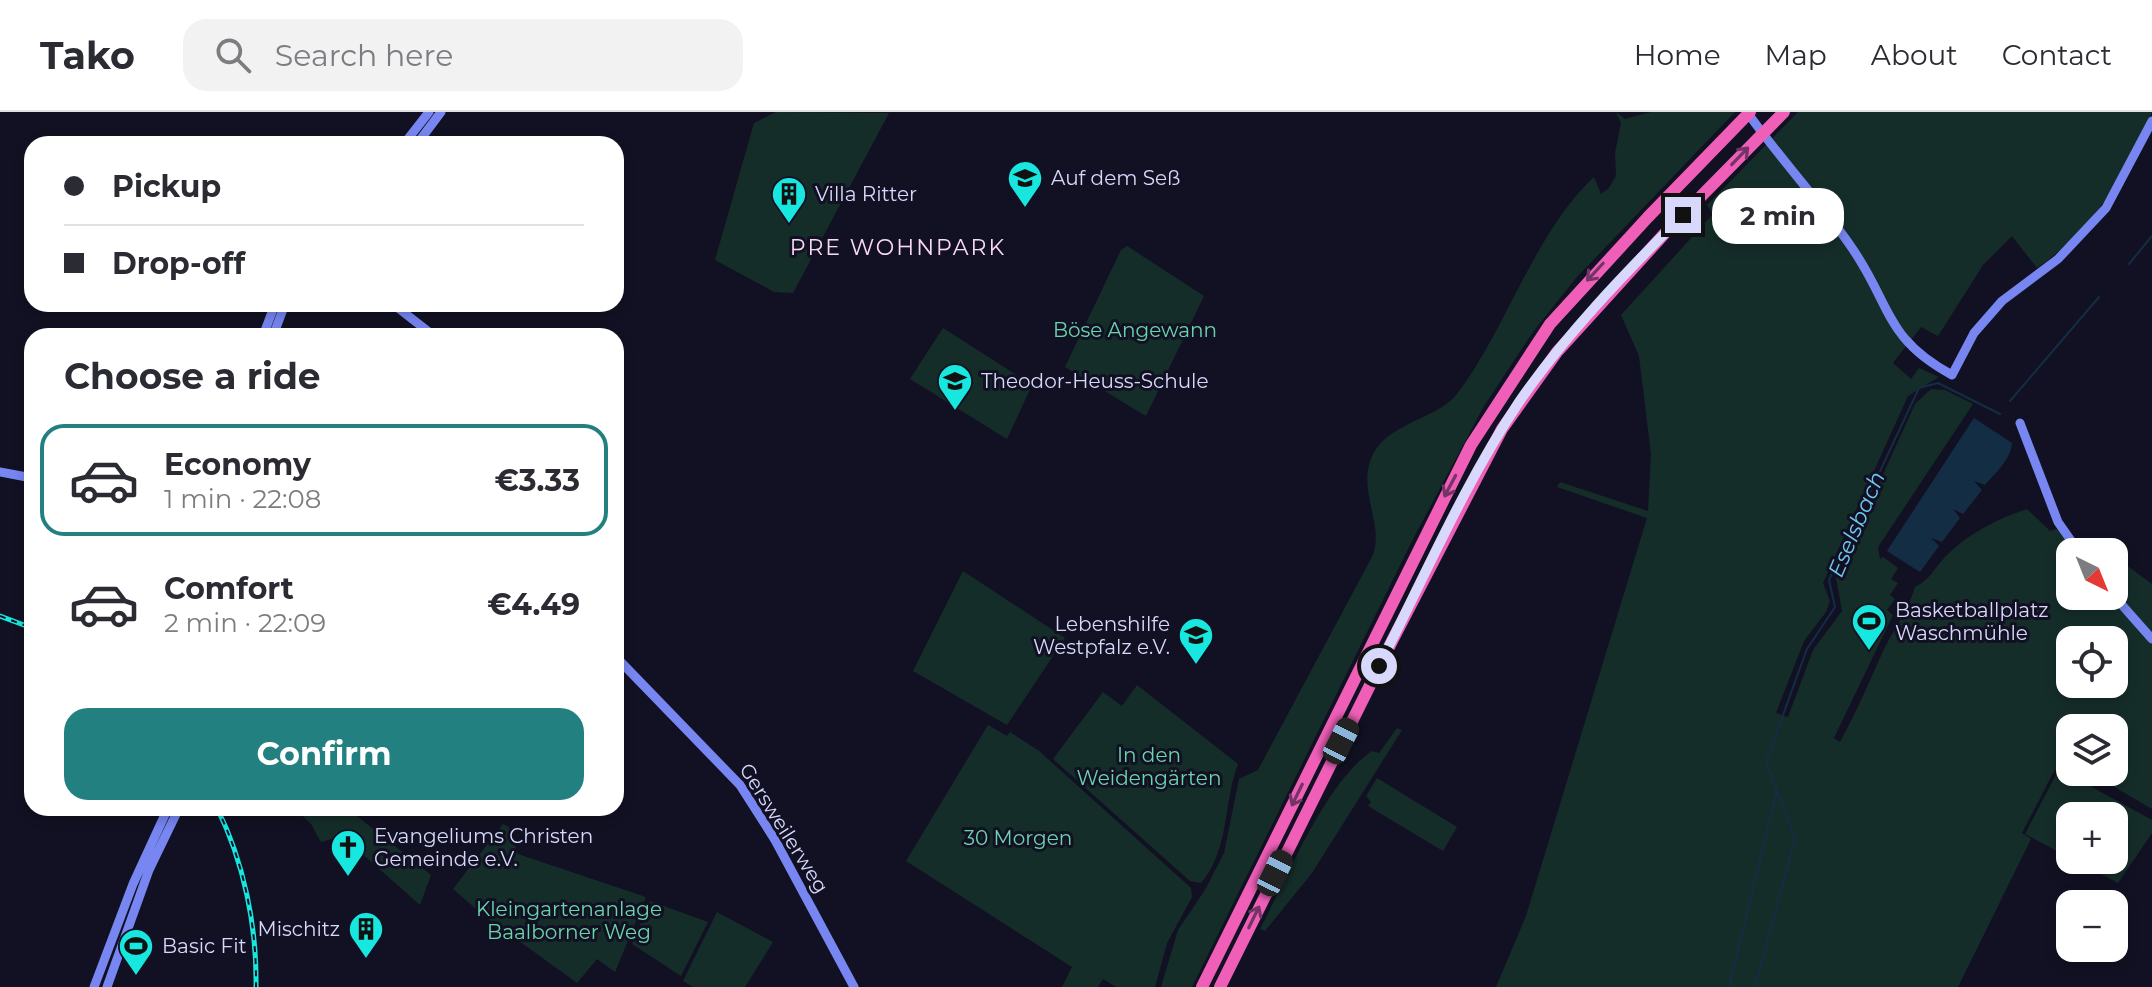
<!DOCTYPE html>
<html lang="en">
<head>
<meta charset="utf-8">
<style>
	body { margin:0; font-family:Montserrat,sans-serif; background:#f2f2f3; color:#2b2b33; height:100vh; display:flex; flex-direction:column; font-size:30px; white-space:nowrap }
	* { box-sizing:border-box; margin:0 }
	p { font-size:26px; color:#7c7c81 }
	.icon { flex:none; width:44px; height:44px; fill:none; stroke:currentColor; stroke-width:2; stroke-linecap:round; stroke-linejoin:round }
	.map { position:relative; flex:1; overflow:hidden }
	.details { position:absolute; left:24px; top:216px; width:600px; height:488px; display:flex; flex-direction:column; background:#fff; border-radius:24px; box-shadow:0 4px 12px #0003 }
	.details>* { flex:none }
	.hud { position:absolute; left:24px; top:24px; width:600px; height:176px; border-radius:24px; box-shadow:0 4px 12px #0003; display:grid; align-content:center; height:176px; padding:0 40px; background:#fff }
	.needle { width:52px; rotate:137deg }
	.fabs { position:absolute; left:2056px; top:426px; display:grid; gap:16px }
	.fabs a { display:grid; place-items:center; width:72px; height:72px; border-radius:16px; background:#fff; box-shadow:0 4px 12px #0003; font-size:40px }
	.end { position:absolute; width:36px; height:36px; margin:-18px; border:10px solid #d7d8fb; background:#111; box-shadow:0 0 0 4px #111 }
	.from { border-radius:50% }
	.bubble { position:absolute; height:56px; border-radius:24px; background:#fff; box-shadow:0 4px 12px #0003; font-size:26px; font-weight:700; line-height:56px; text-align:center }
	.car { position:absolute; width:24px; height:48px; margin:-24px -12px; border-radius:10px; box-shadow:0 0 6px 2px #0007; background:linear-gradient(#222 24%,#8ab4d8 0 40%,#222 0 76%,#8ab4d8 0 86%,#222 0) }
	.hud b { display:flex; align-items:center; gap:28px; height:76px; font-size:30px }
	.hud b+b { border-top:2px solid #e1e1e2 }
	.hud i { width:20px; height:20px; background:#2b2b33 }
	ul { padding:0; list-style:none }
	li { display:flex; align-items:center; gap:24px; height:112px; margin:0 16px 12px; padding:0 24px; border:4px solid transparent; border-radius:24px }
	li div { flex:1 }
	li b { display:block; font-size:30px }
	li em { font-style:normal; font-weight:700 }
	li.active { border-color:#228080 }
	li>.icon { width:72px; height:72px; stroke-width:1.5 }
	h2 { padding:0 40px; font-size:36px; line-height:96px }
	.action { display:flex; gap:16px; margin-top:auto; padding:16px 40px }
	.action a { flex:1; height:92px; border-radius:24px; background:#228080; color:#fff; font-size:32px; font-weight:700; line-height:92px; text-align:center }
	header { display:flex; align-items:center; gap:48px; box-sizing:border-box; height:112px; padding:0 40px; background:#fff; border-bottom:2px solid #e1e1e2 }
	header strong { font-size:38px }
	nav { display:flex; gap:44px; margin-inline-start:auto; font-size:28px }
	.search { width:560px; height:72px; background:#f2f2f3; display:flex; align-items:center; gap:20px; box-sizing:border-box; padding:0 28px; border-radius:24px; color:#7c7c81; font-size:30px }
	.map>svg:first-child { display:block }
	.green { fill:#152d29; fill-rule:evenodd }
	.water { fill:#132d45 }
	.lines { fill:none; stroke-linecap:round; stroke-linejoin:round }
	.stream { stroke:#132d45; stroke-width:2 }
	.secondary { stroke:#7886f1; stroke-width:9 }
	.highway { stroke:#ef5fb8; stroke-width:12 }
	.rail-casing { stroke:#17e7df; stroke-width:5 }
	.rail { stroke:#121123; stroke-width:2; stroke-dasharray:6; stroke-linecap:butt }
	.highway-bridge { stroke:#ef5fb8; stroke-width:12 }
	.oneway { stroke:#753466 }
	.route { stroke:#d7d8fb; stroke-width:10 }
	.labels { text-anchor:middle; stroke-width:6; stroke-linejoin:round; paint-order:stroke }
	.poi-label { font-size:20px; fill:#d7d8fb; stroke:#121123; text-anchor:start }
	.park-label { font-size:20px; fill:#6ad4ab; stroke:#121123 }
	.street-label { font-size:20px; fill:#d7d8fb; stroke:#121123 }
	.neighbourhood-label { font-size:22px; letter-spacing:2px; fill:#fbd9f3; stroke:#121123 }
	.water-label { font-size:22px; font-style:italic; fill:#70c7f1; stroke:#121123 }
</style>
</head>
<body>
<header>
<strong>Tako</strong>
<div class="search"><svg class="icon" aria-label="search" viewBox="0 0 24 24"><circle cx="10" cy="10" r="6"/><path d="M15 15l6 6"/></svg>Search here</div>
<nav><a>Home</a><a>Map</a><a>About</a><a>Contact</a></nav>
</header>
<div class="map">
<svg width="2152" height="875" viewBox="0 0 2152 875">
	<rect width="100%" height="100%" fill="#121123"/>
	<path class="green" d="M 776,0 L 889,1 L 793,181 L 774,180 L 715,148 L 754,11 Z
		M 1616,0 L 1625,7 L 1651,0 L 1735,0 L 1576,166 L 1533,220 L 1484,294 L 1413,427 L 1192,875 L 1161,875 L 1178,818 L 1205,778 L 1224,741 L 1239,667 L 1258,658 L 1373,443 C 1384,411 1358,380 1371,347 C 1384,311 1437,308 1457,282 C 1507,216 1534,121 1594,65 L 1601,82 L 1609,76 L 1616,64 L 1615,41 L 1621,11 Z
		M 1798,0 L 2152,0 C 2129,61 2092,118 2037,156 L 2012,124 L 1983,153 L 1938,224 L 1921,215 L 1893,251 L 1911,267 L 1919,256 L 1939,265 L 1908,284 L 1823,471 L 1830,489 L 1826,500 L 1804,529 L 1776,601 L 1788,605 L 1813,538 L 1842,499 L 1836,466 L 1915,292 L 1931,277 L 1945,278 L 1973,292 L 1878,435 L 1880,447 L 1883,445 L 1898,456 L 1891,467 L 1898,471 L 1890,483 L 1895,487 L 1887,498 L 1893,503 L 1834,626 L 1840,630 C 1857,599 1870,568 1884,537 C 1895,515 1909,496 1915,475 C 1930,468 1935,455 1946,444 C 1969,421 1997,407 2027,397 L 2050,419 L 2057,417 L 2075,440 L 2070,440 L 2070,484 L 2111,484 L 2114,450 L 2118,447 L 2152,472 L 2152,697 L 2089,660 L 2114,660 L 2114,616 L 2070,616 L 2070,650 L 2057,655 L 2052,663 L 2022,721 L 2031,727 L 1958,875 L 1496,875 L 1526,804 L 1647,406 L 1557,375 L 1560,370 L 1648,399 L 1651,342 L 1639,244 L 1621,203 L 1713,102 L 1707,93 ZM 2070,528 L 2114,528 L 2114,572 L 2070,572 Z
		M 1127,134 L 1204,184 L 1146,304 L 1065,255 L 1121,138 Z
		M 943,216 L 1032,273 L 1007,327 L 910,267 Z
		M 963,459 L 1065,526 L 1007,613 L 913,559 Z
		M 1137,573 L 1238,652 C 1223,691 1230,737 1201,771 L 1190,769 L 1053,647 L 1103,580 L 1122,594 Z
		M 988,613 L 1007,624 L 1010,620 L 1039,639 L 1191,776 L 1192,785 L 1167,831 L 1155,875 L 1116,875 L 1103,867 L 1098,875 L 1062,875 L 1072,855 L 906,749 Z
		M 1397,616 L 1402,618 L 1312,761 L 1265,819 L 1260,817 C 1288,764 1325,671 1372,639 L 1379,641 Z
		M 2059,657 L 2152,708 L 2152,721 L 2118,771 L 2075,748 L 2114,748 L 2114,704 L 2070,704 L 2070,746 L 2025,722 Z
		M 1377,666 L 1457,715 L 1443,739 L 1368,694 L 1371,690 L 1366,684 Z
		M 295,696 L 341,696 L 357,704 L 431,763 L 420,793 L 342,724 L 321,730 L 311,712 Z
		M 503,712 L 509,715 L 518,742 L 646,785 L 615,860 L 597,847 L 577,871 L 483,803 L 453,777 Z
		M 650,789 L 708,810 L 681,864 L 632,832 Z
		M 717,800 L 773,830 L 745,875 L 693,875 L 683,869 Z"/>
	<path class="water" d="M 1974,306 L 2012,331 C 2011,349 1991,365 1985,373 L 1974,369 L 1982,378 L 1963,402 L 1953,397 L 1960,406 L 1942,430 L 1931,426 L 1939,434 L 1920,460 L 1887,439 Z"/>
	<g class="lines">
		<path class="stream" d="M 2129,152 L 2152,124
			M 2010,289 L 2099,185
			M 1729,875 L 1777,678
			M 1755,875 L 1795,726 L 1766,650 L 1807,537 L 1835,495 L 1829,468 L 1919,276 L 1938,271 L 2000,302"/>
		<path class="secondary" d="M 1747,0 C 1780,47 1820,89 1852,136 C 1892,194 1884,226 1952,263 L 1974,221 L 2002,189 L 2058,147 L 2106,96 L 2152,9
			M 404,32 L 429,0
			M 417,32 L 441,0
			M 393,192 L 434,224
			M 263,224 L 275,192
			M 273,224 L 285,192
			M 2020,311 L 2058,410 L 2079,440
			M 0,360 L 32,366
			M 2114,484 L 2152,527
			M 616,545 L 740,673 L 775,728 L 854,875
			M 94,875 L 133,772 L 168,696
			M 107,875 L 149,758 L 179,696"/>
		<path class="highway" d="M 1202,875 L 1471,333 L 1550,212 L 1649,104
			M 1220,875 L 1392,529 L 1502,317 L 1557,240 L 1666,120"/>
		<g class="rail-casing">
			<path id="rail" d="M 0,504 L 32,516
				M 217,696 C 244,750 257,815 256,875"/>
		</g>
		<use href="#rail" class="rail"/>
		<path class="highway-bridge" d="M 1649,104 L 1750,0
			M 1666,120 L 1784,0"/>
	</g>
	<defs><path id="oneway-shaft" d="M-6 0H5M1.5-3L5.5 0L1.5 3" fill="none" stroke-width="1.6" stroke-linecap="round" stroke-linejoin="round" transform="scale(2)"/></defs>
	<g class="oneway">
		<use href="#oneway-shaft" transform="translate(1740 44) rotate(-46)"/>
		<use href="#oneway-shaft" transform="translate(1595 160) rotate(133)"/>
		<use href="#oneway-shaft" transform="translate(1450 374) rotate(118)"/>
		<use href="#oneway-shaft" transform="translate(1297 683) rotate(116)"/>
		<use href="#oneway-shaft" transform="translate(1254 805) rotate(-64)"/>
	</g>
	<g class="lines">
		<path class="route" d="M 1379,554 C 1424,466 1464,372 1519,290 C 1566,222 1625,161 1683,103"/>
	</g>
	<defs>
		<g id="school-pin" transform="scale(1.8)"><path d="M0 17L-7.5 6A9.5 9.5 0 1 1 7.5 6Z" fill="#17e7df" stroke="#121123"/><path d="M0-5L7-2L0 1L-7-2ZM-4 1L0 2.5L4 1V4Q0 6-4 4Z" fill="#111"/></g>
		<g id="building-pin" transform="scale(1.8)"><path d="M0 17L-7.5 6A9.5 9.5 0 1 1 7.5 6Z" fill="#17e7df" stroke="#121123"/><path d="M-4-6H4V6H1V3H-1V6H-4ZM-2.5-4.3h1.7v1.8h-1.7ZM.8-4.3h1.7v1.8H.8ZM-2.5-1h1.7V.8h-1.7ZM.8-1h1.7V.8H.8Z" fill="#111"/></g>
		<g id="stadium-pin" transform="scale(1.8)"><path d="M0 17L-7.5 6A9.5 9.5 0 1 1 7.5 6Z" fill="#17e7df" stroke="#121123"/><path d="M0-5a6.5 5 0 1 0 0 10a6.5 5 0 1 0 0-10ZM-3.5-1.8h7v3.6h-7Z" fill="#111"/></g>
		<g id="church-pin" transform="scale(1.8)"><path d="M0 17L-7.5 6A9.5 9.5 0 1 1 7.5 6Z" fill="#17e7df" stroke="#121123"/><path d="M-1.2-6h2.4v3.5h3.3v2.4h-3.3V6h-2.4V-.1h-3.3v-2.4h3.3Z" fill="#111"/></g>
	</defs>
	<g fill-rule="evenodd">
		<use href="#school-pin" x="1025" y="66"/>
		<use href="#building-pin" x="789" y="82"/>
		<use href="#school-pin" x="955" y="269"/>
		<use href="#stadium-pin" x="1869" y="509"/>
		<use href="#school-pin" x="1196" y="523"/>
		<use href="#church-pin" x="348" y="735"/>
		<use href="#building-pin" x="366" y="817"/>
		<use href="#stadium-pin" x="136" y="834"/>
	</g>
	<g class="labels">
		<g class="poi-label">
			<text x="1051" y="73">Auf dem Seß</text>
			<text x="815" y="89">Villa Ritter</text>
			<text x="981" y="276">Theodor-Heuss-Schule</text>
			<text x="1895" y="505">Basketballplatz<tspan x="1895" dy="23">Waschmühle</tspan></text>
			<text x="1170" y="519" text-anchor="end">Lebenshilfe<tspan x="1170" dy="23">Westpfalz e.V.</tspan></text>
			<text x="374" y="731">Evangeliums Christen<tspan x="374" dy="23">Gemeinde e.V.</tspan></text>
			<text x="340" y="824" text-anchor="end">Mischitz</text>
			<text x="162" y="841">Basic Fit</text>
		</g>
		<g class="park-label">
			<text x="1135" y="225">Böse Angewann</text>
			<text x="1149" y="650">In den<tspan x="1149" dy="23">Weidengärten</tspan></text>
			<text x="1018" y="733">30 Morgen</text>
			<text x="569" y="804">Kleingartenanlage<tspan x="569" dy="23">Baalborner Weg</tspan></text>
		</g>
		<g class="street-label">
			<text transform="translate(784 716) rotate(58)" y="7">Gersweilerweg</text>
		</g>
		<g class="neighbourhood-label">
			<text x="898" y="143">PRE WOHNPARK</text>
		</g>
		<g class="water-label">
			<text transform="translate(1856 412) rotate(-67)" y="8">Eselsbach</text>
		</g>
	</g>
</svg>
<div class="fabs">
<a><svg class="needle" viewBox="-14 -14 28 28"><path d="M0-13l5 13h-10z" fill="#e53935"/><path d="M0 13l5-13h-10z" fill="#7c7c81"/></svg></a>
<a><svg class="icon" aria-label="locate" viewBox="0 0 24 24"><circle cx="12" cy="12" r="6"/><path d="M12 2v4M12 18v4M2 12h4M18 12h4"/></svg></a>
<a><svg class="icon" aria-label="layers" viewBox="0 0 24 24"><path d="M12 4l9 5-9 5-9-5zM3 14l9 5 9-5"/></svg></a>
<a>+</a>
<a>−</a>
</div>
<i class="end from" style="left:1379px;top:554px"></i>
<i class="end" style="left:1683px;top:103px"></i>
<div class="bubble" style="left:1712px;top:76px;width:132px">2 min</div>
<i class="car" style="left:1341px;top:629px;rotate:27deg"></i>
<i class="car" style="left:1275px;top:761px;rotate:26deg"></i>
<div class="hud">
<b><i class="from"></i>Pickup</b>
<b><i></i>Drop-off</b>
</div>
<section class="details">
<h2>Choose a ride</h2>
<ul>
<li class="active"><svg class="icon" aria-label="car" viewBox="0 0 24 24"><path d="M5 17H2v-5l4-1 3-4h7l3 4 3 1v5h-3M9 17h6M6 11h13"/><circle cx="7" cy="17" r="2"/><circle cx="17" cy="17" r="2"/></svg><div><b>Economy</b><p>1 min · 22:08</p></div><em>€3.33</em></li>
<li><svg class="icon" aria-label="car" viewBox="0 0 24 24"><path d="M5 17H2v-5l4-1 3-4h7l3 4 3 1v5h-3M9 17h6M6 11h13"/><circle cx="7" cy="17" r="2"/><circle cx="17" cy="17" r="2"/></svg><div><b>Comfort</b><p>2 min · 22:09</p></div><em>€4.49</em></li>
</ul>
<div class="action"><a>Confirm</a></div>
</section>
</div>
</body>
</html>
